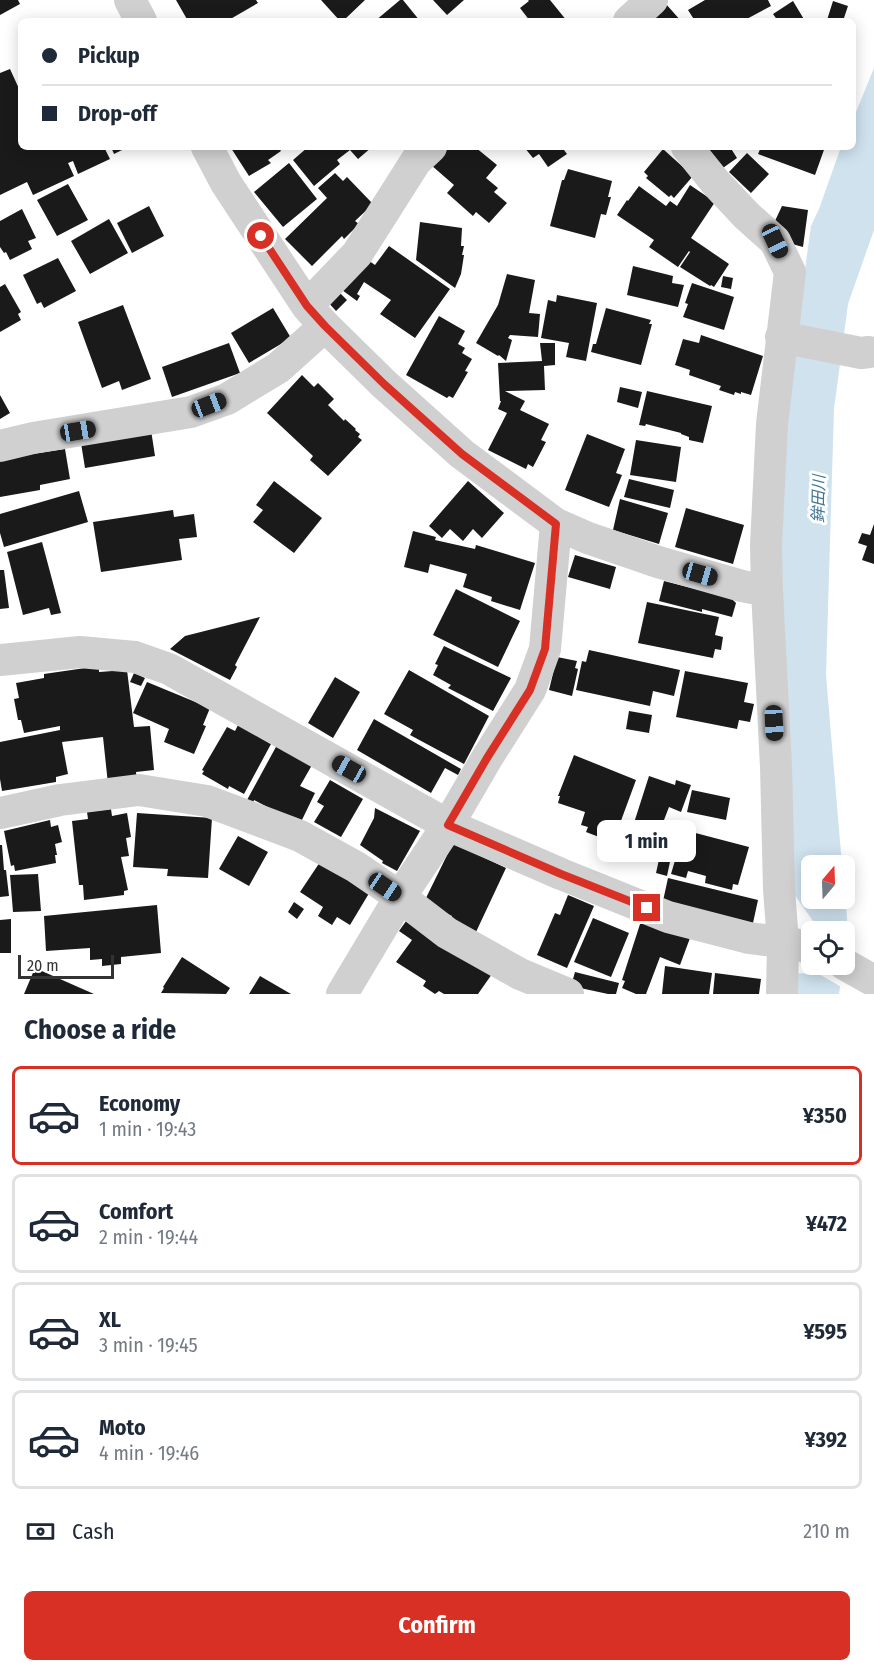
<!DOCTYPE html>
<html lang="en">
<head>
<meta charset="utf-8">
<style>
	body { margin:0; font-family:"Fira Sans Condensed","Noto Sans JP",sans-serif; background:#f2f2f3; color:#1f2937; height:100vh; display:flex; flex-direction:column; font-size:22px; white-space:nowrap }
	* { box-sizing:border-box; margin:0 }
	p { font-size:20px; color:#747a83 }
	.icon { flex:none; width:33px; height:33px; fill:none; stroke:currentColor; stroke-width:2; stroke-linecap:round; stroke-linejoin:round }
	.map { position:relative; height:994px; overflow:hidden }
	.panel { display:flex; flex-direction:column; background:#fff; flex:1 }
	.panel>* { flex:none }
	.hud { position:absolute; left:18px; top:18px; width:838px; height:132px; border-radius:9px; box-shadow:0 3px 15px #0003; display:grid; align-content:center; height:132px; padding:0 24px; background:#fff }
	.needle { width:39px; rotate:19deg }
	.tools { position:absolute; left:801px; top:855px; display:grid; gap:12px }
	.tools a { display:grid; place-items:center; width:54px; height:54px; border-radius:9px; background:#fff; box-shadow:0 3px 15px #0003; font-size:30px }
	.scale { position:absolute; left:18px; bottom:15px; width:96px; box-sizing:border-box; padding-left:6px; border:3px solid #333; border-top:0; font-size:16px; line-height:21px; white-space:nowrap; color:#333; -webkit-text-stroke:4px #fff; paint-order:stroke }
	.end { position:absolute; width:27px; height:27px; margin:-14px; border:8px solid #d93025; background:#fff; box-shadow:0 0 0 3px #fff }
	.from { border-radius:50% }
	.bubble { position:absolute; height:42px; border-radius:9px; background:#fff; box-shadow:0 3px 15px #0003; font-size:20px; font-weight:700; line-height:42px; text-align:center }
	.car { position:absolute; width:18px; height:36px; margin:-18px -9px; border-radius:8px; box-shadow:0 0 4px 2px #0007; background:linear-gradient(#222 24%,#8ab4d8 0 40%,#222 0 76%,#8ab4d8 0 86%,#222 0) }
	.hud b { display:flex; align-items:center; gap:21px; height:57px; font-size:22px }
	.hud b+b { border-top:2px solid #e0e1e3 }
	.hud i { width:15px; height:15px; background:#1f2937 }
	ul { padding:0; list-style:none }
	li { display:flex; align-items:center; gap:18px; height:99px; margin:0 12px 9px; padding:0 12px; border:3px solid #e0e1e3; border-radius:9px }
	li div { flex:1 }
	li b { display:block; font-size:22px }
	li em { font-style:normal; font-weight:700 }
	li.on { border-color:#d93025 }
	li>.icon { width:54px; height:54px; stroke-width:1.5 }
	h2 { padding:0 24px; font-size:27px; line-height:72px }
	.pay { display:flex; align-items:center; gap:15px; height:66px; padding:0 24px; font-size:22px }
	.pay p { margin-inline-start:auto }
	.button { display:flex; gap:12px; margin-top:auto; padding:12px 24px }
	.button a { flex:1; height:69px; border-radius:9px; background:#d93025; color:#fff; font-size:24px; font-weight:700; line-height:69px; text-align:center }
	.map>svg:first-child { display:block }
	.water { fill:#cfe2ee }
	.pier { fill:#fff }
	.building { fill:#1a1a1a }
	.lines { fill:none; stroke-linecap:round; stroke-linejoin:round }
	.minor { stroke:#d0d0d0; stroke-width:32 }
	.route { stroke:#d93025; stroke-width:8 }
	.labels { text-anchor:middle; stroke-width:6; stroke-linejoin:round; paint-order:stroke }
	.water-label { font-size:16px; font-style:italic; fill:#3f7597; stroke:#fff }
</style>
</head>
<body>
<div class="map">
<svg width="874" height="994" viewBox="0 0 874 994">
	<rect width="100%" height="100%" fill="#fff"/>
	<path class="water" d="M 874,68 L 874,230 L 848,304 L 834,409 L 826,675 L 842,865 L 812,866 L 812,898 L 844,898 L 845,892 L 848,931 L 845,954 L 844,932 L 812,932 L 812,964 L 843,965 L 839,994 L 788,994 L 776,479 L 811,226 L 819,209 L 841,147 L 854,147 L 854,117 Z"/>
	<path class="pier" d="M 794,894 L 820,931 L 812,932 L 812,964 L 846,964 L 843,988 L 819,974 L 792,973 Z"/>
	<path class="building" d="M 0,0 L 18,0 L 20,4 L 0,15 Z
		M 176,0 L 256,0 L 258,3 L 227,21 L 188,21 Z
		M 321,0 L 365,0 L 343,21 L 340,21 Z
		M 400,0 L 403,0 L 420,21 L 375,21 Z
		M 433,0 L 464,0 L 447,15 Z
		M 528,0 L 550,0 L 567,21 L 530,21 L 520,8 L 529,1 Z
		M 705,0 L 768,0 L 771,6 L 743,21 L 695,21 L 688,10 Z
		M 793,1 L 805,21 L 778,21 L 773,14 Z
		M 833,1 L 848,6 L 843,21 L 827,20 Z
		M 666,4 L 681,21 L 646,21 Z
		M 10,69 L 21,93 L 21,147 L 104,147 L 110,159 L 78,174 L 73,161 L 68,163 L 74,176 L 33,195 L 27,182 L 0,195 L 0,73 Z
		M 111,147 L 128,147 L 114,154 Z
		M 233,147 L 281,147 L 279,148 L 281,151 L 268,160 L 271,163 L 249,176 L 231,148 Z
		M 308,147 L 372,147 L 358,159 L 350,150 L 337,160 L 340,164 L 314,186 L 293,160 Z
		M 449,147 L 475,147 L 497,165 L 486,178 L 498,188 L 494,192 L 507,203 L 489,223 L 476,212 L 473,216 L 447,193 L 454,185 L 431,165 L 439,159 Z
		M 524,147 L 569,147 L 564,150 L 567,154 L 548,167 L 539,154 L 533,158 Z
		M 703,147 L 730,147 L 737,158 L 720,170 Z
		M 761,147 L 825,147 L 815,175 L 758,154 Z
		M 663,149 L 693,176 L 674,198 L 671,195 L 669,197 L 646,178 L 648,176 L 644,172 Z
		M 747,153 L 769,174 L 751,193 L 729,172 Z
		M 289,163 L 317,199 L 283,227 L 254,192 Z
		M 568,169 L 612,181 L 608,197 L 611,197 L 606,215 L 601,214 L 595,238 L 550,226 L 562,180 L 564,180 Z
		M 335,173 L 343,181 L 347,177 L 373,204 L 355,221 L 359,224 L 344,239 L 342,236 L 312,266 L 285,239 L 327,198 L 318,188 Z
		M 68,184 L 88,220 L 57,236 L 37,200 Z
		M 690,185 L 715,202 L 691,238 L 729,264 L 714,287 L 711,285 L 710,286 L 680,267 L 690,252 L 689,251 L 678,267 L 649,247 L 654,240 L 617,215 L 627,200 L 628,201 L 639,186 L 666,206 L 670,201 L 677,206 Z
		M 149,206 L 164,236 L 132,253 L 117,223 Z
		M 782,206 L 808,210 L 803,247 L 792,244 L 774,223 Z
		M 22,209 L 36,238 L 28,241 L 32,249 L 10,260 L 6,252 L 4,253 L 0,247 L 0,221 Z
		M 109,219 L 128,253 L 90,274 L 71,241 Z
		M 420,222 L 462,228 L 461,246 L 464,246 L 462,255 L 464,255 L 461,274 L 455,288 L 416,260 Z
		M 389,246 L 450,289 L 415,338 L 380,314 L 391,300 L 364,282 L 357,294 L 360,296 L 357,301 L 342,290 L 365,258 L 375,265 Z
		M 58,258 L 76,291 L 44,308 L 41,302 L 37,304 L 23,275 Z
		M 633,266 L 673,276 L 672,283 L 684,285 L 678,307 L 627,295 Z
		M 507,274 L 535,280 L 529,313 L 540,314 L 538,337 L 510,335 L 508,338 L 512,340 L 506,361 L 499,355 L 498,356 L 476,343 L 498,305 Z
		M 723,276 L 733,278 L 731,289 L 721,287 Z
		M 692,283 L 734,297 L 724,330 L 683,317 L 688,304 L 685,303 Z
		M 5,284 L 21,312 L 18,314 L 21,320 L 0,332 L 0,287 Z
		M 338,291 L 347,300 L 336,311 L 327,301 Z
		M 557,295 L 597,303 L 586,361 L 566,357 L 569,343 L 541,338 L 548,300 L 556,302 Z
		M 123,305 L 151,379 L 122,390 L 119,381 L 102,388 L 78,322 Z
		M 273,308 L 291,338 L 249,363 L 231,333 Z
		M 606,308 L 651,320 L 649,324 L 652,324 L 641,365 L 591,352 L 593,344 L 596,344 Z
		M 439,316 L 465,331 L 458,344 L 465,348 L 462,353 L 472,359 L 465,371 L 468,372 L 453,398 L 449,396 L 447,398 L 406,375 Z
		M 701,335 L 763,356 L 751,395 L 741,392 L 741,394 L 735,392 L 734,395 L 719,390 L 721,386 L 689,375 L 690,370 L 675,365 L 683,339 L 699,343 Z
		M 229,343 L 240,373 L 172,397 L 162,367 Z
		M 540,343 L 555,343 L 555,365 L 544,366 L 545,390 L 505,391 L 525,401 L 520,410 L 549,424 L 541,440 L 546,442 L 533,467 L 528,464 L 526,469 L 488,450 L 507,413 L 498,409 L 501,401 L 500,401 L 498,363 L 542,361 Z
		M 302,375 L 314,387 L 318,383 L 334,399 L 328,405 L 344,421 L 345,419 L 356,429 L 355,430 L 360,434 L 358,437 L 362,440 L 328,476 L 310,460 L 313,456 L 267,413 Z
		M 620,387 L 642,392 L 638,408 L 617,402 Z
		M 647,391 L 712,406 L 703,443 L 689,440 L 689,437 L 681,434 L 681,433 L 646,424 L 645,426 L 639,425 Z
		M 0,395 L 10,413 L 0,419 Z
		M 151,430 L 155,456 L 85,468 L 81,443 Z
		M 587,434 L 625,449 L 616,473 L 622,475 L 609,507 L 565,490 Z
		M 636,440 L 681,447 L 676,482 L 630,475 Z
		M 65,449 L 70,479 L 40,485 L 40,490 L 0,497 L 0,459 Z
		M 629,479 L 674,490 L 670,508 L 624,497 Z
		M 274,481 L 322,518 L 294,553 L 253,522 L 263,510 L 256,505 Z
		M 468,481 L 504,513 L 482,538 L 473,529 L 463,541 L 450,529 L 442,538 L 429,526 Z
		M 79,491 L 88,522 L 4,547 L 0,533 L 0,514 Z
		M 620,499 L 668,513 L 659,544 L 613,530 Z
		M 686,508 L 744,525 L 733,564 L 675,547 Z
		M 173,510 L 174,517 L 194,514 L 197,537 L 179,539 L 182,560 L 101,572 L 93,522 Z
		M 874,524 L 874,564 L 862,560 L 867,546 L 858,543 L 862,533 L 870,535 Z
		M 413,531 L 436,537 L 435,540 L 475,549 L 476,545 L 535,563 L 520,610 L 491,601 L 492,597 L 463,587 L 467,574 L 430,564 L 428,573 L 404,567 Z
		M 42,542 L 61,613 L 51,615 L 49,608 L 23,615 L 7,552 Z
		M 575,555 L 616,567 L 610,589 L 568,577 Z
		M 0,570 L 4,570 L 9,608 L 0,609 Z
		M 664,581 L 731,598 L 736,603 L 732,617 L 702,609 L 702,612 L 659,601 Z
		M 456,589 L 520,621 L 498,667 L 433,635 Z
		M 647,602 L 719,617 L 715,635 L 723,637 L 721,650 L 715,649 L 713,658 L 638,643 Z
		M 260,617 L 235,665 L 237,667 L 230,680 L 170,649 L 185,636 Z
		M 444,646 L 511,678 L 493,711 L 448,688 L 451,685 L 433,675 L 438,665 L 435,664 Z
		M 589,650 L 680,670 L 674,696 L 653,691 L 650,706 L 576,690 L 582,661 L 586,662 Z
		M 557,657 L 577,661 L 575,668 L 578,669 L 572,696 L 549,690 Z
		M 99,666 L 99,672 L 127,670 L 134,727 L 150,726 L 154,770 L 136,772 L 137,781 L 108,784 L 103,737 L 62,742 L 68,774 L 56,777 L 56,782 L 2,791 L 0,779 L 0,742 L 60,730 L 60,726 L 24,733 L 21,720 L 18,720 L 14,699 L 19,698 L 16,683 L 44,678 L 44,674 Z
		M 409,670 L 489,716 L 464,764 L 410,735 L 413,730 L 384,714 Z
		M 685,671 L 748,683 L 744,702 L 754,704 L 750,722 L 739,720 L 737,729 L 676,717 Z
		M 134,673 L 145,678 L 141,686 L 130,682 Z
		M 335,677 L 360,692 L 333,738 L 308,723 Z
		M 147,682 L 210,708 L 203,725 L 206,726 L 194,754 L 164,742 L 169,729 L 133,713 Z
		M 629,711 L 652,715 L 649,733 L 626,729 Z
		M 374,719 L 461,769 L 458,775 L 445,768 L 431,793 L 357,750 Z
		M 238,725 L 271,744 L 244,794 L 229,786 L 228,789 L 202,774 L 204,771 L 202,770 L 227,727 L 235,731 Z
		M 277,745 L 312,765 L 300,786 L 315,793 L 300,824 L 254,800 L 253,803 L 247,800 Z
		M 574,755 L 636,780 L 615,837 L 609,835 L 607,840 L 586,832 L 588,827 L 581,825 L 585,812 L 558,803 L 560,796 L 558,796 Z
		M 649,776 L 675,785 L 676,780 L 691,785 L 681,812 L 669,807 L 659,833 L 643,826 L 643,829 L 633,826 Z
		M 330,780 L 363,799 L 341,837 L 314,822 L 324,806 L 317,802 Z
		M 692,790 L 730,798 L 726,820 L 687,812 Z
		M 375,808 L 420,831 L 397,871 L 382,863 L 383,861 L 360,845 L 374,818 Z
		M 111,809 L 112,816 L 127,813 L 131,837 L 126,838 L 129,856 L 121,857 L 128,890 L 124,891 L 124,895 L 84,900 L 83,885 L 79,885 L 72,821 L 88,819 L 87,812 Z
		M 137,813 L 212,818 L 208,878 L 167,876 L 168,869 L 133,867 Z
		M 50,820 L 51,827 L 58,825 L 62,842 L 55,844 L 57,855 L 55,855 L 56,863 L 15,871 L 14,865 L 11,866 L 4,831 Z
		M 684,830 L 749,847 L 738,885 L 733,884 L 732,890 L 705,883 L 706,876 L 688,871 L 686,878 L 671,874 Z
		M 238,836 L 268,852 L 249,886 L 219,869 Z
		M 630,836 L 644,839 L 640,856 L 626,852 Z
		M 453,843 L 506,868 L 476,932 L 450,920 L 452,916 L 428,905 L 425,900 Z
		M 0,845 L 2,845 L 4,870 L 6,870 L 9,896 L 0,897 Z
		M 660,855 L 671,857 L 667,876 L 656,873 Z
		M 322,859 L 371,890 L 350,925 L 337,917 L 332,925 L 318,916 L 323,907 L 300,892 Z
		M 38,874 L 41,911 L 13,912 L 10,875 Z
		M 668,878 L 758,900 L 753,923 L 663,901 Z
		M 568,895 L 594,906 L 567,968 L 537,955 L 555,913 L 560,915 Z
		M 294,902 L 304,909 L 297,919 L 288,912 Z
		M 157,905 L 161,953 L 121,957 L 121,964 L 102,966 L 102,959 L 90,960 L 90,948 L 46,951 L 44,916 Z
		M 409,917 L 492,974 L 478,994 L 444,994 L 439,991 L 435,994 L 423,986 L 426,981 L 396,962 L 412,940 L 399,931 Z
		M 593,918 L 629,933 L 611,977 L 574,962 Z
		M 11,919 L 11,953 L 0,953 L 0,920 Z
		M 641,921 L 690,938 L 680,965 L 660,957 L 646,994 L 636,994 L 622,988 L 625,981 L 622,980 Z
		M 182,957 L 230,988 L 226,994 L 161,993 L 164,988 L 163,987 Z
		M 665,966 L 712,973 L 709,994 L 662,994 Z
		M 35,968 L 94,994 L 24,994 Z
		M 575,972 L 619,983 L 616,994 L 608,994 L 571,986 Z
		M 715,973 L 761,979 L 759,994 L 713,994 Z
		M 260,976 L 291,994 L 249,994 Z"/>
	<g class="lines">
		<path class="minor" d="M 130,0 L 141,21
			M 629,21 L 652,0
			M 207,147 L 226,183 L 307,306 L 325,326 L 384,384 L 462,454 L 556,524 L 588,538 L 658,562 L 742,586 L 767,591
			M 687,147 L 716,183 L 746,215 L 775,241 L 790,272 L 772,424 L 766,545 L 767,591 L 776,767 L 779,889 L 783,943 L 782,994
			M 307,306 L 357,254 L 416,161 L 431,147
			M 781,337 L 861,353 L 869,352
			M 0,446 L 33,438 L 191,412 L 227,399 L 278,368 L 325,326
			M 0,660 L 80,652 L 135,657 L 169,669 L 448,825 L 561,874 L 668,917 L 749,938 L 795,944 L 812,949
			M 0,813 L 60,800 L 139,790 L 207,801 L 300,836 L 356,867 L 400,897 L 447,933 L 520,974 L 568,994
			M 844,964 L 874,981
			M 342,994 L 400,897 L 448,825 L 487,758 L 530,690 L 545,649 L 556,524"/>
	</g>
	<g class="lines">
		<path class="route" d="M 261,236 L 307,306 L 325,326 L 384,384 L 462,454 L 556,524 L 545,649 L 530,690 L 487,758 L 448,825 L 561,874 L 647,908"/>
	</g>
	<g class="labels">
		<g class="water-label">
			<text transform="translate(818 499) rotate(-89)" y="6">鉾田川</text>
		</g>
	</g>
</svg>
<div class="tools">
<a><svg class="needle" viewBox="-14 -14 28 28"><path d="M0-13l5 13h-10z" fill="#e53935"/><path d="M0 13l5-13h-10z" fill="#747a83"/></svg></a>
<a><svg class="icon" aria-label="locate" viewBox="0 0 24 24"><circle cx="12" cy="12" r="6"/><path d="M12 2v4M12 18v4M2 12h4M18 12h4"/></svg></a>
</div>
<div class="scale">20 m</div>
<i class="end from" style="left:261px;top:236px"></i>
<i class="end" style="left:647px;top:908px"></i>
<div class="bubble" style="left:597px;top:820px;width:99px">1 min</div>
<i class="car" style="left:775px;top:241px;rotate:155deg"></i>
<i class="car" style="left:209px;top:405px;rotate:69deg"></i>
<i class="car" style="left:78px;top:431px;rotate:81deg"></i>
<i class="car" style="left:700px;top:574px;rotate:106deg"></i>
<i class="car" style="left:774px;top:723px;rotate:177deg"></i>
<i class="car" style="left:349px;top:769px;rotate:299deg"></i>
<i class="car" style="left:385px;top:887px;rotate:124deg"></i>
<div class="hud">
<b><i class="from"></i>Pickup</b>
<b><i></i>Drop-off</b>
</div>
</div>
<section class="panel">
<h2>Choose a ride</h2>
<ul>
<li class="on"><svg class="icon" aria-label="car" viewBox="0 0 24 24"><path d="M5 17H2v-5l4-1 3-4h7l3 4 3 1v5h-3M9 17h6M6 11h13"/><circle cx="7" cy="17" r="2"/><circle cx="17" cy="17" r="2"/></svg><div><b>Economy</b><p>1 min · 19:43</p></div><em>¥350</em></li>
<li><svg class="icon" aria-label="car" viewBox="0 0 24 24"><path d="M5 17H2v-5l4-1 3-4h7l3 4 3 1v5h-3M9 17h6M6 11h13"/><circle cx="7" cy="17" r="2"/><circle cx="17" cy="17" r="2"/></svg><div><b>Comfort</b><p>2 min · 19:44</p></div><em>¥472</em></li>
<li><svg class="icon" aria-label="car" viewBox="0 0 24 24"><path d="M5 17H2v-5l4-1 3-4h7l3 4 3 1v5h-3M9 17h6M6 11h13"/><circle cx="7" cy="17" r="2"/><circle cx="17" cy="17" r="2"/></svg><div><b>XL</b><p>3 min · 19:45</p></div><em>¥595</em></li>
<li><svg class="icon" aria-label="car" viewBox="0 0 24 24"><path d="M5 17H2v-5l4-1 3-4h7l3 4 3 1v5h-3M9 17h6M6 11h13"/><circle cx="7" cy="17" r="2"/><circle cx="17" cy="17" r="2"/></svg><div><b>Moto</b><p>4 min · 19:46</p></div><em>¥392</em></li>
</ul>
<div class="pay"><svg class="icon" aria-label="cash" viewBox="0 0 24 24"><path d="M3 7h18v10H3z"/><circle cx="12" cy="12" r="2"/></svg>Cash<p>210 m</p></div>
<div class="button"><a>Confirm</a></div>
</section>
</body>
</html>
